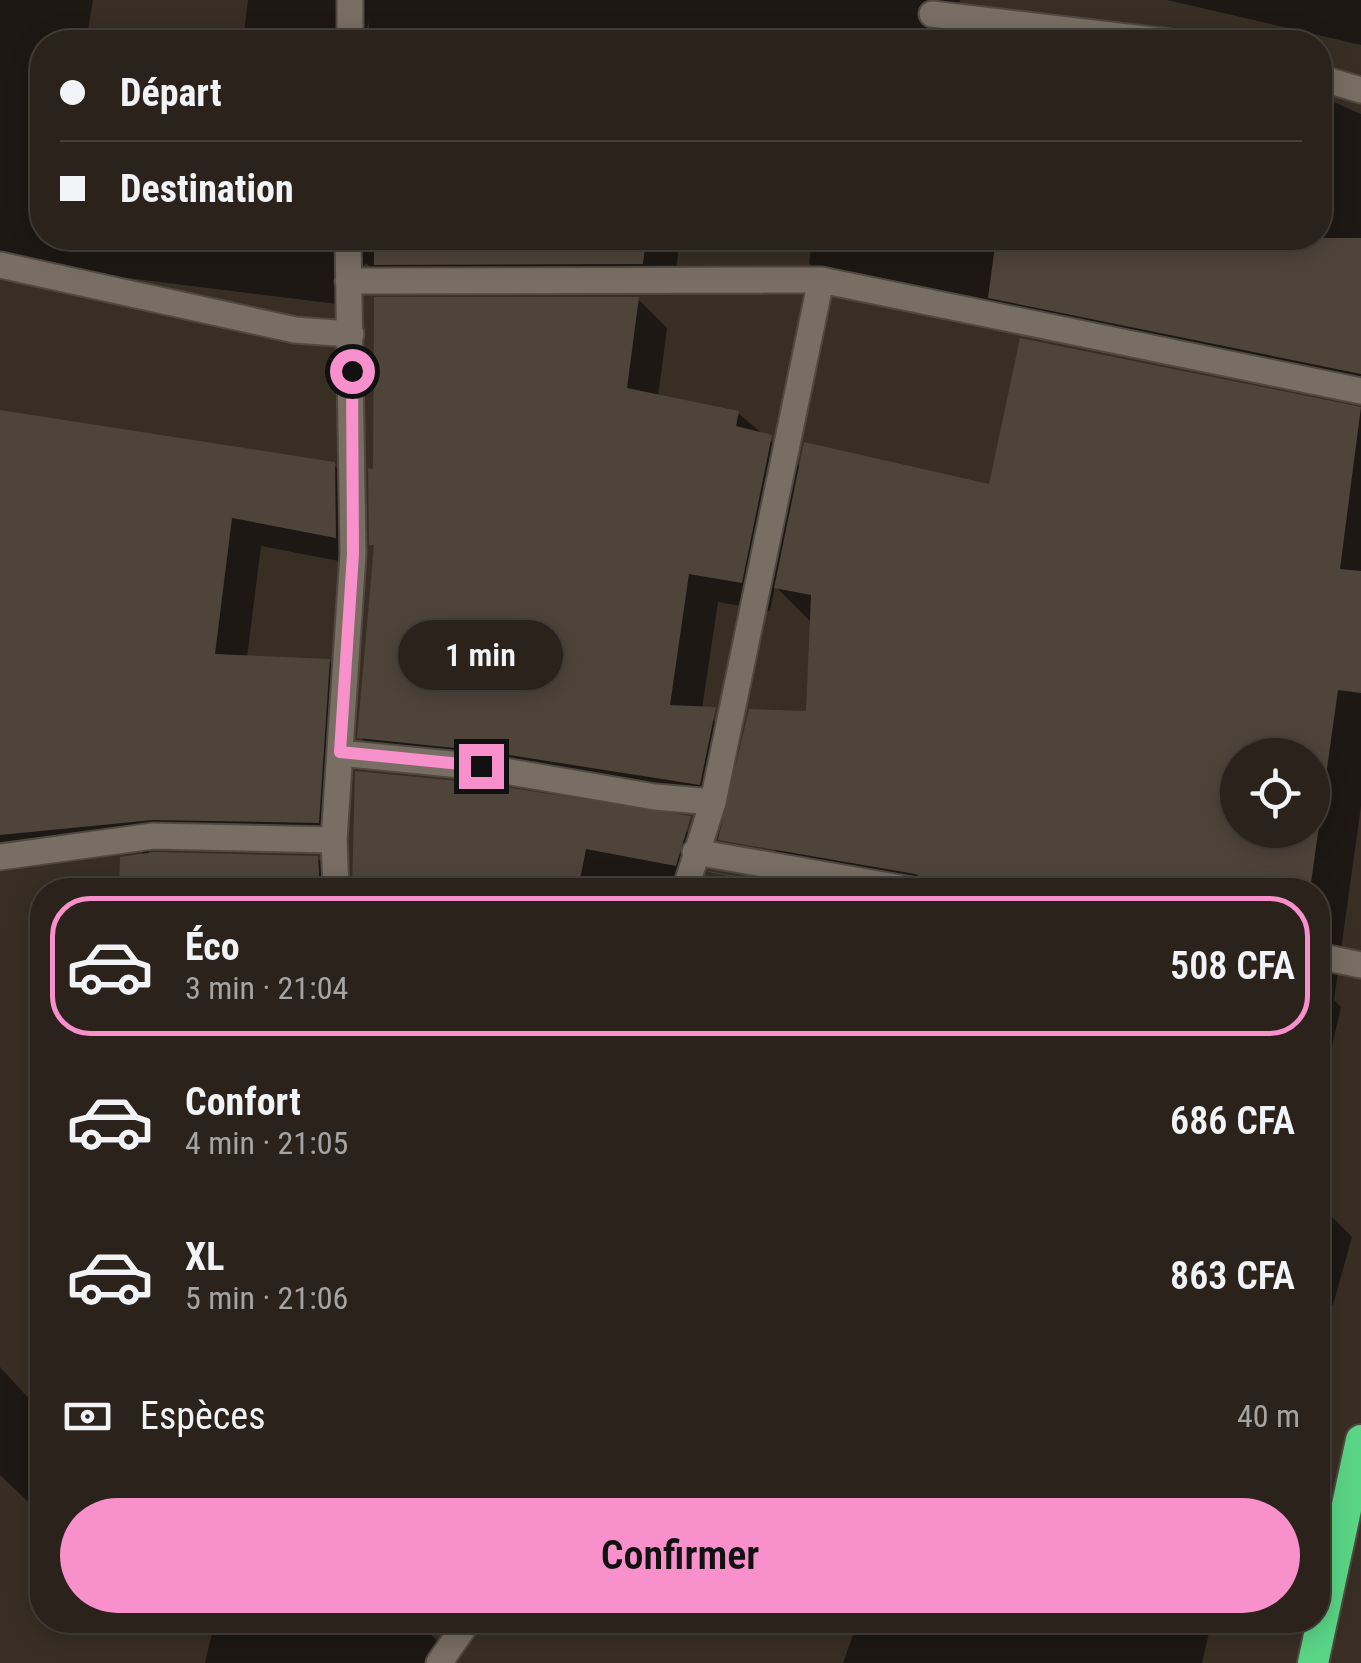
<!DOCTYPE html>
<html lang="fr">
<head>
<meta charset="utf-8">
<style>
	body { margin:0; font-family:"Roboto Condensed",sans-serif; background:#362f28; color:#f1f3f6; height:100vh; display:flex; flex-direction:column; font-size:38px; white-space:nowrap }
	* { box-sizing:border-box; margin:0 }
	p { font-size:32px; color:#a5a4a3 }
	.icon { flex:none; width:55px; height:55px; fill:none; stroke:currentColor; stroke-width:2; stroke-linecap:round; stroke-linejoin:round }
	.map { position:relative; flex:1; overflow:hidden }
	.panel { position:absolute; left:30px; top:878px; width:1300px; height:755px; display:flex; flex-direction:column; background:#2a221b; border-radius:40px; box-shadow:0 5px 25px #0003,0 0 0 2px #463f3a }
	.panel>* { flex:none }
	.banner { position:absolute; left:30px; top:30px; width:1302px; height:220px; border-radius:40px; box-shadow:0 5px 25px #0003,0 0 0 2px #463f3a; display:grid; align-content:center; height:220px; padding:0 30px; background:#2a221b }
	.controls { position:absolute; left:1220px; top:738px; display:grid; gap:20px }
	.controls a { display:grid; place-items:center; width:110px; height:110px; border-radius:50%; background:#2a221b; box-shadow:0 5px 25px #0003,0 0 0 2px #463f3a; font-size:50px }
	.end { position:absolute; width:45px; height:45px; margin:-22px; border:12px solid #f890cc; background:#111; box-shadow:0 0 0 5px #111 }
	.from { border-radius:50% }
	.bubble { position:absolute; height:70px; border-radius:35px; background:#2a221b; box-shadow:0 5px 25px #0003,0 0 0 2px #463f3a; font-size:32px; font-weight:600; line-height:70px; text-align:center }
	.banner b { display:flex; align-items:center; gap:35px; height:95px; font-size:38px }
	.banner b+b { border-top:2px solid #463f3a }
	.banner i { width:25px; height:25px; background:#f1f3f6 }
	ul { padding:18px 0 0; list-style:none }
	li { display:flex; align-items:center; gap:30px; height:140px; margin:0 20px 15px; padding:0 10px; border:5px solid transparent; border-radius:40px }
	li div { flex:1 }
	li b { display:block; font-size:38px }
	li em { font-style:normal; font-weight:600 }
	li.active { border-color:#f890cc }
	li>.icon { width:90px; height:90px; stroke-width:1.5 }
	.pay { display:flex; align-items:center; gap:25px; height:110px; padding:0 30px; font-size:38px }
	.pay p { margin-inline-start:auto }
	.action { display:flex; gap:20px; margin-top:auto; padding:20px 30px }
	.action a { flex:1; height:115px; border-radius:60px; background:#f890cc; color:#111; font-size:40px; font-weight:600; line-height:115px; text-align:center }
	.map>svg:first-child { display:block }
	.shadow { fill:#0007; fill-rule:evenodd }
	.building { fill:#4f443a; fill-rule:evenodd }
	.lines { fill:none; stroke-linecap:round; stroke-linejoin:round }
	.minor-casing { stroke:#514941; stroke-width:29 }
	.highway-casing { stroke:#514941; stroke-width:34 }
	.minor { stroke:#796e63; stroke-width:25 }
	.highway { stroke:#5ad585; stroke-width:30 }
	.route { stroke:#f890cc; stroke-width:12 }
</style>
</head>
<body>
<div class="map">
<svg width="1361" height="1663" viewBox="0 0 1361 1663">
	<rect width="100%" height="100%" fill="#382e24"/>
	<path class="shadow" d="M 0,0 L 93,0 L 86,42 L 42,42 L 42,238 L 357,238 L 366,247 L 365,238 L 680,238 L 673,294 L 398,294 L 366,263 L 361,268 L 362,307 L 63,270 L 56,263 L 0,256 Z
		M 248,0 L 960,0 L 944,42 L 369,42 L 369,22 L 363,42 L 243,42 Z
		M 1167,0 L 1361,0 L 1361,45 Z
		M 1320,96 L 1361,114 L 1361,399 L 840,294 L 809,263 L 813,238 L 1320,238 Z
		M 638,299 L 667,328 L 658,397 L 738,413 L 801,467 L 991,487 L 1022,340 L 1361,409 L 1361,806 L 1334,1000 L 1341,1007 L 1318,1107 L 1318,890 L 848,890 L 808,883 L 773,848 L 809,714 L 813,624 L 775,586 L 770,611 L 718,602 L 702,709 L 733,738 L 712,811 L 389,766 L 360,737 L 376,548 L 372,543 ZM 1238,755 L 1312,755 L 1312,830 L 1238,830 Z
		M 0,412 L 334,465 L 363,494 L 365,566 L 261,546 L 247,658 L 329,661 L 358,690 L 347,851 L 149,851 L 149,855 L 317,858 L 348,890 L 122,890 L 143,852 L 14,864 L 0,850 Z
		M 673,817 L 703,848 L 678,890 L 616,878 L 614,890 L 355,890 Z
		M 1318,1203 L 1352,1237 L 1333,1305 L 1318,1302 Z
		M 0,1367 L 42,1413 L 42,1515 L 0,1475 Z
		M 215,1620 L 434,1620 L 429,1633 L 455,1659 L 454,1663 L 205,1663 Z
		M 815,1620 L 1212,1620 L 1202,1663 L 843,1663 L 854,1632 Z"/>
	<path class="building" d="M 374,238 L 646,238 L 643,264 L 374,265 Z
		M 996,238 L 1361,238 L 1361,374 L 988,298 Z
		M 374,297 L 639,297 L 627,388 L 739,411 L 736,426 L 772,435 L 742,583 L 689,574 L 670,705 L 716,707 L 700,785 L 484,751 L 357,738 L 374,545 L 369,545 L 368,468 L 373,469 Z
		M 1020,338 L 1361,407 L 1340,569 L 1361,571 L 1361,693 L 1338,690 L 1310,890 L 928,890 L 923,878 L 915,874 L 718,840 L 749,709 L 806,711 L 811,595 L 774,588 L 804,442 L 989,484 ZM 1238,755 L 1312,755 L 1312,830 L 1238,830 Z
		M 0,410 L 335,462 L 336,538 L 232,518 L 215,654 L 330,659 L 319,823 L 153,820 L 0,835 Z
		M 355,771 L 479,783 L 691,816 L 676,866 L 586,849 L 578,890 L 352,890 Z
		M 154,852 L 318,856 L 320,890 L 119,890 L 120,857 Z
		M 708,872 L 708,871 L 818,890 L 750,890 L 752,880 Z"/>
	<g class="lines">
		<g class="minor-casing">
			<path id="minor" d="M 932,14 L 1169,42
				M 350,42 L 350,0
				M 1320,78 L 1361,90
				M 0,265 L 295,330 L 351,334
				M 348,281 L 821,280 L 1361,391
				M 340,753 L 481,767 L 655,797 L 713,802
				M 695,852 L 912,890
				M 0,857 L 153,836 L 334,840
				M 336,890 L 334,840 L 353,554 L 348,238
				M 685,890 L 713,802 L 821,280
				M 1318,956 L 1361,965
				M 439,1663 L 469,1620"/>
		</g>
		<g class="highway-casing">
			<path id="highway" d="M 1313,1663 L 1361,1440"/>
		</g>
		<use href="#minor" class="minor"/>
		<use href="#highway" class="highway"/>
	</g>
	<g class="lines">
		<path class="route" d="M 352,371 L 353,554 L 340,752 L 481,766"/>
	</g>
</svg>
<div class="controls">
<a><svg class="icon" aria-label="locate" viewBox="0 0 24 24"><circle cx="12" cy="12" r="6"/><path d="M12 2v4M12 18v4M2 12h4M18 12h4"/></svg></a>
</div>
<i class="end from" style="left:352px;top:371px"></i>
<i class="end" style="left:481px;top:766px"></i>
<div class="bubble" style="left:398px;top:620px;width:165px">1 min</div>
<div class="banner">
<b><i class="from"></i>Départ</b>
<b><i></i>Destination</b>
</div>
<section class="panel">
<ul>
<li class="active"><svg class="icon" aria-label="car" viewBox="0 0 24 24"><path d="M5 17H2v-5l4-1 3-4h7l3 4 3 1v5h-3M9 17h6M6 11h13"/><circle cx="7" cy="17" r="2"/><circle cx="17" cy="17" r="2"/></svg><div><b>Éco</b><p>3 min · 21:04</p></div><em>508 CFA</em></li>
<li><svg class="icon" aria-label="car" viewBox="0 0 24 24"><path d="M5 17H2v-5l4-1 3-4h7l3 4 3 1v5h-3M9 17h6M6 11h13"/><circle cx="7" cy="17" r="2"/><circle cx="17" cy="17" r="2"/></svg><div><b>Confort</b><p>4 min · 21:05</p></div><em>686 CFA</em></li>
<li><svg class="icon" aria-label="car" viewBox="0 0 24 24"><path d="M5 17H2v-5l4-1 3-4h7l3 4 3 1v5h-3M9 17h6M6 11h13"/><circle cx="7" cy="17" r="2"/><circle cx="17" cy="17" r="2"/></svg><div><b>XL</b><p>5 min · 21:06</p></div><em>863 CFA</em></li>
</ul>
<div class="pay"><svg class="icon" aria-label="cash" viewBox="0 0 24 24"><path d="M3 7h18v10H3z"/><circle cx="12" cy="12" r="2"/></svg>Espèces<p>40 m</p></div>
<div class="action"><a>Confirmer</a></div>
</section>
</div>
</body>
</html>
